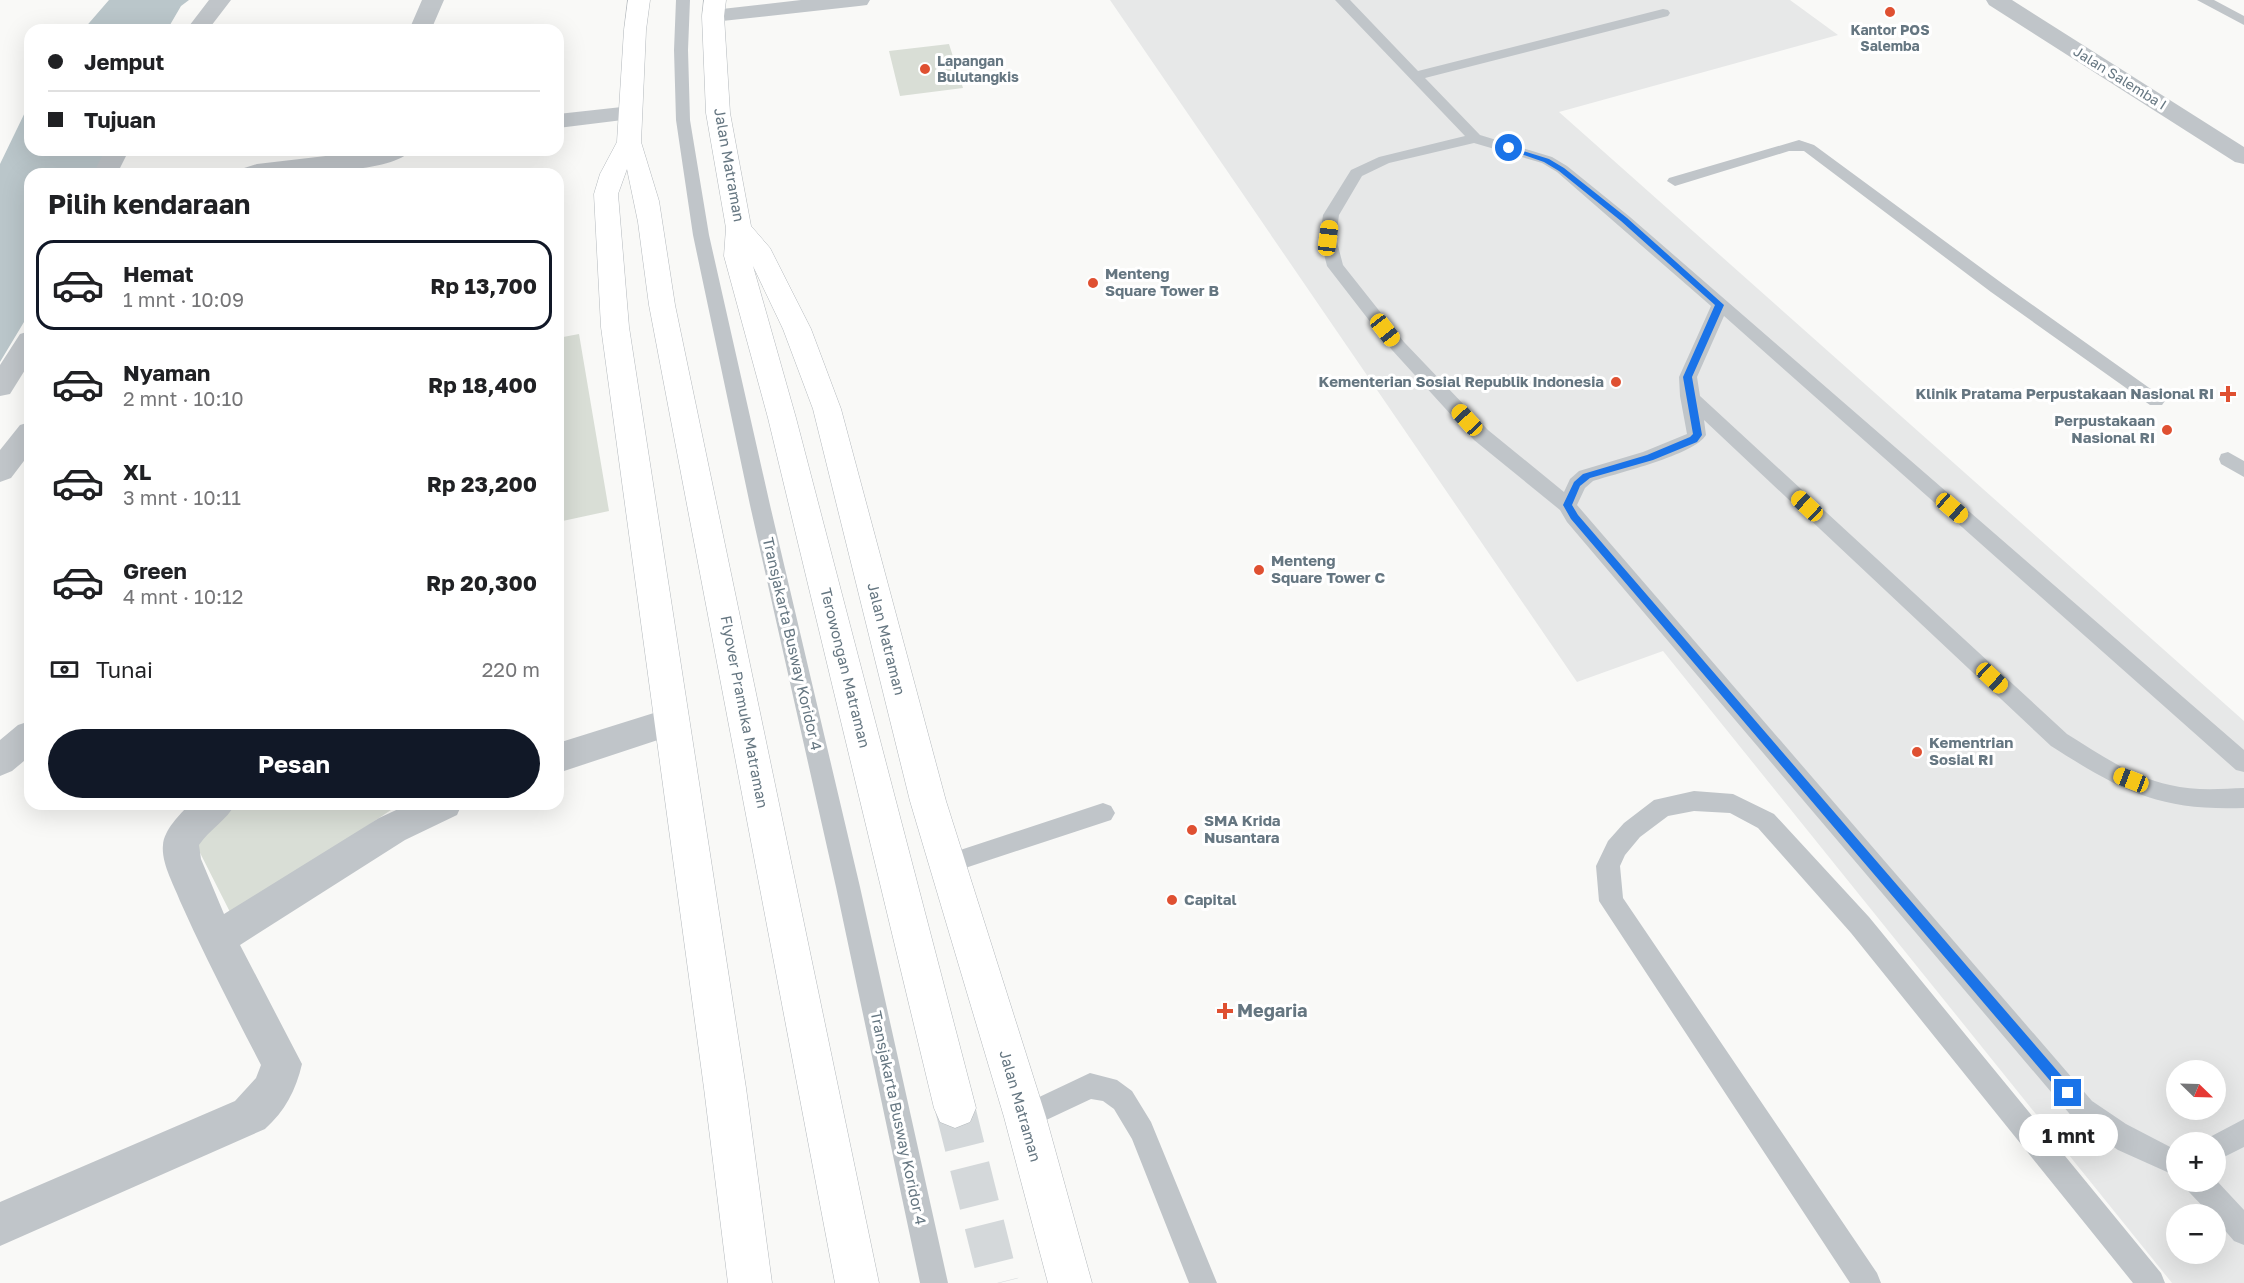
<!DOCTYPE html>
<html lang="id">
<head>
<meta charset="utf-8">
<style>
	body { margin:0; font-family:"Golos Text",sans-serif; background:#f2f2f2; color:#202124; height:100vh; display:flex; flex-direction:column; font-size:22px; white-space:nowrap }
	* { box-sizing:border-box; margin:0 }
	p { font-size:20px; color:#757577 }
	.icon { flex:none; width:33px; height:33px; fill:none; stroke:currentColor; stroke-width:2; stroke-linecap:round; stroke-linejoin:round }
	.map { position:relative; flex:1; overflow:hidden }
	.panel { position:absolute; left:24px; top:168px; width:540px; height:642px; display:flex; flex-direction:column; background:#fff; border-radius:18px; box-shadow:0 6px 24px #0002 }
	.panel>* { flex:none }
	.banner { position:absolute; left:24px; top:24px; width:540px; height:132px; border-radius:18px; box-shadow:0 6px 24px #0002; display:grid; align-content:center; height:132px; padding:0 24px; background:#fff }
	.needle { width:39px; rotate:113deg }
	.buttons { position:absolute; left:2166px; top:1060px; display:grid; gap:12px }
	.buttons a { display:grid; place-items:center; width:60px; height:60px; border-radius:50%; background:#fff; box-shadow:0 6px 24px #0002; font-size:30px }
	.end { position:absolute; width:27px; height:27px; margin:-14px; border:8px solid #1a73e8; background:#fff; box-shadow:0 0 0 3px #fff }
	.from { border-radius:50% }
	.bubble { position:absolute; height:42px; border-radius:21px; background:#fff; box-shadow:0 6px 24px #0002; font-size:20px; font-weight:700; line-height:42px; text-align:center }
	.car { position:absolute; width:18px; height:36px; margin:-18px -9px; border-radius:8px; box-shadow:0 0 4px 2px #0007; background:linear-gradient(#f5c518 24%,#345 0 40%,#f5c518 0 76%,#345 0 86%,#f5c518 0) }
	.banner b { display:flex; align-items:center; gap:21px; height:57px; font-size:22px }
	.banner b+b { border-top:2px solid #e0e0e0 }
	.banner i { width:15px; height:15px; background:#202124 }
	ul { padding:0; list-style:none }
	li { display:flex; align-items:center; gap:18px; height:90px; margin:0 12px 9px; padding:0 12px; border:3px solid transparent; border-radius:18px }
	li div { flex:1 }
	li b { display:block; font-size:22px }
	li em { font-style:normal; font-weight:700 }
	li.current { border-color:#111827 }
	li>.icon { width:54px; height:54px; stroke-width:1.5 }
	h2 { padding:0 24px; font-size:27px; line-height:72px }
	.pay { display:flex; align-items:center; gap:15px; height:66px; padding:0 24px; font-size:22px }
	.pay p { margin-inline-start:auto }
	.primary-button { display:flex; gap:12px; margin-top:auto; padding:12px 24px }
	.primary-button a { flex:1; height:69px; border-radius:36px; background:#111827; color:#fff; font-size:24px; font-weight:700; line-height:69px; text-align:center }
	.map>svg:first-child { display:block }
	.built { fill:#e7e8e8; fill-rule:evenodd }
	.green { fill:#d9ded6 }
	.water { fill:#bac6ca }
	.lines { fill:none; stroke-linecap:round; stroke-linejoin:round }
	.primary-tunnel { stroke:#d4d8da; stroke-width:40; stroke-dasharray:40 20; stroke-linecap:butt }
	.primary-casing { stroke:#b4b9bd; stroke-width:1 }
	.service { fill:#c0c5c9; fill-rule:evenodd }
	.minor { fill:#c0c5c9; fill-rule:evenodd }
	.tertiary { fill:#c0c5c9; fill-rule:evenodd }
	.primary { fill:#fff; fill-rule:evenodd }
	.route { fill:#1a73e8 }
	.poi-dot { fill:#df5031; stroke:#fff; stroke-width:2 }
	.labels { text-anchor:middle; stroke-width:6; stroke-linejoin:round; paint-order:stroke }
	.far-poi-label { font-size:14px; font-weight:bold; fill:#657681; stroke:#fff }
	.far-street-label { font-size:14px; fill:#657681; stroke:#fff }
	.street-label { font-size:15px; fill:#657681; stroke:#fff }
	.poi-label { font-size:15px; font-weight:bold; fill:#657681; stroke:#fff; text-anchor:start }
	.near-poi-label { font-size:18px; font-weight:bold; fill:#657681; stroke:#fff; text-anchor:start }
</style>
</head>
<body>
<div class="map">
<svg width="2244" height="1283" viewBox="0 0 2244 1283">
	<rect width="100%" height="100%" fill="#f9f9f7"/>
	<path class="built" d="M 1110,0 L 1790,0 L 1838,35 L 1559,112 L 2244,721 L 2244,1283 L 2172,1283 L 1663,651 L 1577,682 ZM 2176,1071 L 2216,1071 L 2216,1110 L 2176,1110 ZM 2176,1143 L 2216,1143 L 2216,1182 L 2176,1182 ZM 2176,1215 L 2216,1215 L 2216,1254 L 2176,1254 Z"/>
	<path class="green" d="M 949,44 L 963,88 L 900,96 L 889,51 Z
		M 579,334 L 609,511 L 558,522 L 558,338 Z
		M 233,804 L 400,804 L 232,916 L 193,839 Z"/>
	<path class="water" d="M 109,0 L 189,0 L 181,6 L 167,30 L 83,30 Z
		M 30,102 L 30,150 L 106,150 L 94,174 L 30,174 L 30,312 L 0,362 L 0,164 Z"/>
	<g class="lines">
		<path class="primary-tunnel" d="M 955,1108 L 999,1283"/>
		<g class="primary-casing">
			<path id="primary" d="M 628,0 L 650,0 L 646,30 L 641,142 L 659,201 L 675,305 L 879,1283 L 835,1283 L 649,305 L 638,222 L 627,169 L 618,194 L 629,327 L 746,1088 L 772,1283 L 728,1283 L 704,1088 L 601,327 L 594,194 L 600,174 L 617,142 L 624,30 Z
				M 704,0 L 726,0 L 724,16 L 730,113 L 751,226 L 770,248 L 811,329 L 841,409 L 946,801 L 1046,1117 L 1092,1283 L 1048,1283 L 1004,1117 L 910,801 L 813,409 L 783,329 L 753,266 L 796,418 L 976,1108 L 970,1122 L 955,1128 L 940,1122 L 934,1108 L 768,418 L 724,256 L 726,228 L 706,113 L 702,16 Z"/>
		</g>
		<path class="service" d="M 676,0 L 690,0 L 688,50 L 690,120 L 709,235 L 770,505 L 860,887 L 948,1283 L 920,1283 L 836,887 L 750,505 L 693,235 L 676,120 L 674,50 Z
			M 1335,0 L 1350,0 L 1418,71 L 1663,9 L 1668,10 L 1670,13 L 1668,16 L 1425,78 L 1480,135 L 1552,157 L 1567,166 L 1630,217 L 2244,750 L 2244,772 L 2236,770 L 1724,316 L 1697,377 L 1700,396 L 2067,734 C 2099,754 2132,777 2170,785 C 2194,791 2220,789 2244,788 L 2244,808 C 2158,811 2122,791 2051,746 L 1704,420 L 1706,435 C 1694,455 1618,473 1593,481 L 1585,488 L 1577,505 L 2092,1101 L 2126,1124 L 2176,1150 L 2176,1176 L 2118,1150 L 2074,1119 L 1567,522 L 1560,510 L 1474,440 L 1392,350 L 1327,266 L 1320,238 L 1323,215 L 1351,170 L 1379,157 L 1465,136 ZM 1474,143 L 1542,163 L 1557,172 L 1711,306 L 1679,377 L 1680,396 L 1687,434 L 1643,452 L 1579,471 L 1570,479 L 1564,492 L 1488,430 L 1404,342 L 1343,265 L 1336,238 L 1339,215 L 1362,176 L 1389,163 Z
			M 2197,0 L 2214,0 L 2244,16 L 2244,25 Z
			M 1799,140 L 1814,145 L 2003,284 L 2162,397 L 2165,401 L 2162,405 L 2150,405 L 1991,292 L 1804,151 L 1789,151 L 1675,186 L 1667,181 L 1669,178 Z
			M 2228,452 L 2244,461 L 2244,477 L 2221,464 L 2219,459 L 2221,454 Z
			M 1694,791 L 1733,794 L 1774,814 L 1869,917 L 2161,1273 L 2165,1283 L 2133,1283 L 1851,933 L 1758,828 L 1730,813 L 1694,811 L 1668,816 L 1640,837 L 1625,855 L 1620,866 L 1623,898 L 1877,1273 L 1881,1283 L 1850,1283 L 1599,901 L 1596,866 L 1608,841 L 1624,823 L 1654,800 Z
			M 1103,803 L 1111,806 L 1115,813 L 1111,820 L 947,874 L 939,871 L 935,864 L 939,857 Z
			M 1090,1073 L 1117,1080 L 1132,1091 L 1151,1122 L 1217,1283 L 1189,1283 L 1132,1139 L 1114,1109 L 1103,1101 L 1091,1099 L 1025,1130 L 1016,1126 L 1012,1117 L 1016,1108 Z
			M 2244,1119 L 2244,1147 L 2216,1161 L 2216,1143 L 2205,1143 L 2206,1139 Z
			M 2216,1180 L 2244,1210 L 2244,1245 L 2234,1241 L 2216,1220 L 2216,1215 L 2211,1215 L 2189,1192 L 2185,1182 L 2216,1182 Z"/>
		<path class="minor" d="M 209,0 L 231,0 L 208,30 L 186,30 Z
			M 422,0 L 444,0 L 431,30 L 409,30 Z
			M 631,106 L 639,108 L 643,113 L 639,118 L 558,128 L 558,114 Z
			M 105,150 L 129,150 L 117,174 L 93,174 Z
			M 377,150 L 411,150 C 393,176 270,174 238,174 L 241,169 L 257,164 Z
			M 30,331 L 30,362 L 10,394 L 0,396 L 0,365 L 20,334 Z
			M 30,422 L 30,453 L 11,478 L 0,482 L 0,450 L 20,425 Z
			M 673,707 L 685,711 L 690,721 L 685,731 L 558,773 L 558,743 Z
			M 30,721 L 30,756 L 12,771 L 0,776 L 0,740 L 18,725 Z
			M 190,804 L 235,804 C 227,820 210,829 199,845 L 201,859 L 224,914 L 379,818 L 409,804 L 462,804 L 457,815 L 405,840 L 240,945 L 302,1064 C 296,1090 285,1111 265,1129 L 0,1246 L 0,1202 L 235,1101 L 256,1078 L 261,1065 C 233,1011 205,957 180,901 C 174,885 161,863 163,845 C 164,830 180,814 190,804 Z"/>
		<path class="tertiary" d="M 801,0 L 870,0 L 867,5 L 859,6 L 713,22 L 705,21 L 702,16 L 705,11 L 713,10 Z
			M 1986,0 L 2012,0 L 2244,147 L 2244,164 L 2235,162 L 1989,5 Z"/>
		<use href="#primary" class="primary"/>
	</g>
	<path class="route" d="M 1507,146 L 1549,159 L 1564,168 L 1627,218 L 1724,305 L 1692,377 L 1702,435 L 1697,442 L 1653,460 L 1590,478 L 1580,486 L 1572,505 L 1578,515 L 2073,1089 L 2073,1097 L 2064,1097 L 1571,519 L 1563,505 L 1574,482 L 1583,474 L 1647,455 L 1690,437 L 1693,434 L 1683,377 L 1715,305 L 1621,221 L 1559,171 L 1544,162 L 1507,149 Z"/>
	<g class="poi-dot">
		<circle cx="1890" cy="12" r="6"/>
		<circle cx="925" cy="69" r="6"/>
		<circle cx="1093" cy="283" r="6"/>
		<circle cx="1616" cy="382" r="6"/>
		<path d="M2225 385h6v6h6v6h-6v6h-6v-6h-6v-6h6z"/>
		<circle cx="2167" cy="430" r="6"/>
		<circle cx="1259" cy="570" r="6"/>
		<circle cx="1917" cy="752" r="6"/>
		<circle cx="1192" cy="830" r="6"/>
		<circle cx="1172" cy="900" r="6"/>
		<path d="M1222 1002h6v6h6v6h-6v6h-6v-6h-6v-6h6z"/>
	</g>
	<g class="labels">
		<g class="far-poi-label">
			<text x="1890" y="35">Kantor POS<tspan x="1890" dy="16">Salemba</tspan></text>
			<text x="937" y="66" text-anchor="start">Lapangan<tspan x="937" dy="16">Bulutangkis</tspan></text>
		</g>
		<g class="far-street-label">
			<text transform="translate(2120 78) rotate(32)" y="5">Jalan Salemba I</text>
		</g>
		<g class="street-label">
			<text transform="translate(729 165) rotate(80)" y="5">Jalan Matraman</text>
			<text transform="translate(886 639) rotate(76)" y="5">Jalan Matraman</text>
			<text transform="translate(792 644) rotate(77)" y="5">Transjakarta Busway Koridor 4</text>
			<text transform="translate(845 668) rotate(76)" y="5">Terowongan Matraman</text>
			<text transform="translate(744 712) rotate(79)" y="5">Flyover Pramuka Matraman</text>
			<text transform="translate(1020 1106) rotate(74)" y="5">Jalan Matraman</text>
			<text transform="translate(898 1118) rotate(78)" y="5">Transjakarta Busway Koridor 4</text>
		</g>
		<g class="poi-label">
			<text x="1105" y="279">Menteng<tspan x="1105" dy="17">Square Tower B</tspan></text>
			<text x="1604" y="387" text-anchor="end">Kementerian Sosial Republik Indonesia</text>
			<text x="2214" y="399" text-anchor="end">Klinik Pratama Perpustakaan Nasional RI</text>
			<text x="2155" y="426" text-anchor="end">Perpustakaan<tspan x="2155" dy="17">Nasional RI</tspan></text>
			<text x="1271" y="566">Menteng<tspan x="1271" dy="17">Square Tower C</tspan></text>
			<text x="1929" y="748">Kementrian<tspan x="1929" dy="17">Sosial RI</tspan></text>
			<text x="1204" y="826">SMA Krida<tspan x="1204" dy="17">Nusantara</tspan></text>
			<text x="1184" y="905">Capital</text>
		</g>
		<g class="near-poi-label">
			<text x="1237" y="1017">Megaria</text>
		</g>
	</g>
</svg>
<div class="buttons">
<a><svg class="needle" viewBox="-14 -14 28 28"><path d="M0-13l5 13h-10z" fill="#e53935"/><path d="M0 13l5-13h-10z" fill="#757577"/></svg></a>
<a>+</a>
<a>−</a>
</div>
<i class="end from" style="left:1509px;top:148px"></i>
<i class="end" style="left:2068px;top:1093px"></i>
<div class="bubble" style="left:2019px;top:1114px;width:99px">1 mnt</div>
<i class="car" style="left:1328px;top:238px;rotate:7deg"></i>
<i class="car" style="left:1385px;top:330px;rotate:142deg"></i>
<i class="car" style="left:1467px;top:420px;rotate:317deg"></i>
<i class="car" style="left:1807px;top:506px;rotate:313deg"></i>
<i class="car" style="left:1952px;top:508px;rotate:131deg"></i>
<i class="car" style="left:1992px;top:678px;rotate:133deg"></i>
<i class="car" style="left:2131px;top:780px;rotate:291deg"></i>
<div class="banner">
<b><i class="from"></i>Jemput</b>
<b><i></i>Tujuan</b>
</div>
<section class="panel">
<h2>Pilih kendaraan</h2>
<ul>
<li class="current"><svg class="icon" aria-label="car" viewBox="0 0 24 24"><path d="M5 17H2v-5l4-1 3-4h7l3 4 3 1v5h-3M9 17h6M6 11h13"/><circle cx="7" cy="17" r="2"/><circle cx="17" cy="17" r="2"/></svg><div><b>Hemat</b><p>1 mnt · 10:09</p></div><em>Rp 13,700</em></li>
<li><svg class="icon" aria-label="car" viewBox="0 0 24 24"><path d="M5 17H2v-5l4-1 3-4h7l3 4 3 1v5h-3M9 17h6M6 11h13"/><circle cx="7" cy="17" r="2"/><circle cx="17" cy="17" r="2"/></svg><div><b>Nyaman</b><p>2 mnt · 10:10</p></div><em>Rp 18,400</em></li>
<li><svg class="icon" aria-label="car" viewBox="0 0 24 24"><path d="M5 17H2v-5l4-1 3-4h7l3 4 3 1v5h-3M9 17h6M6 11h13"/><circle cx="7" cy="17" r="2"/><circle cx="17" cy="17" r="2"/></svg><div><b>XL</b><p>3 mnt · 10:11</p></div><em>Rp 23,200</em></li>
<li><svg class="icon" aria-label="car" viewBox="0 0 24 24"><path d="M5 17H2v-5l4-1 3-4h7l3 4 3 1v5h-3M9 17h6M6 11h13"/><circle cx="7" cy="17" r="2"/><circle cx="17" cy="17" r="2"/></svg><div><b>Green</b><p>4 mnt · 10:12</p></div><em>Rp 20,300</em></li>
</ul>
<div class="pay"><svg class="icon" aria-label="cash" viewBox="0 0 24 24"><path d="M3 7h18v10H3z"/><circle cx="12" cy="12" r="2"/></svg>Tunai<p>220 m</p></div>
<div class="primary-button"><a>Pesan</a></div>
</section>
</div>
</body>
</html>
